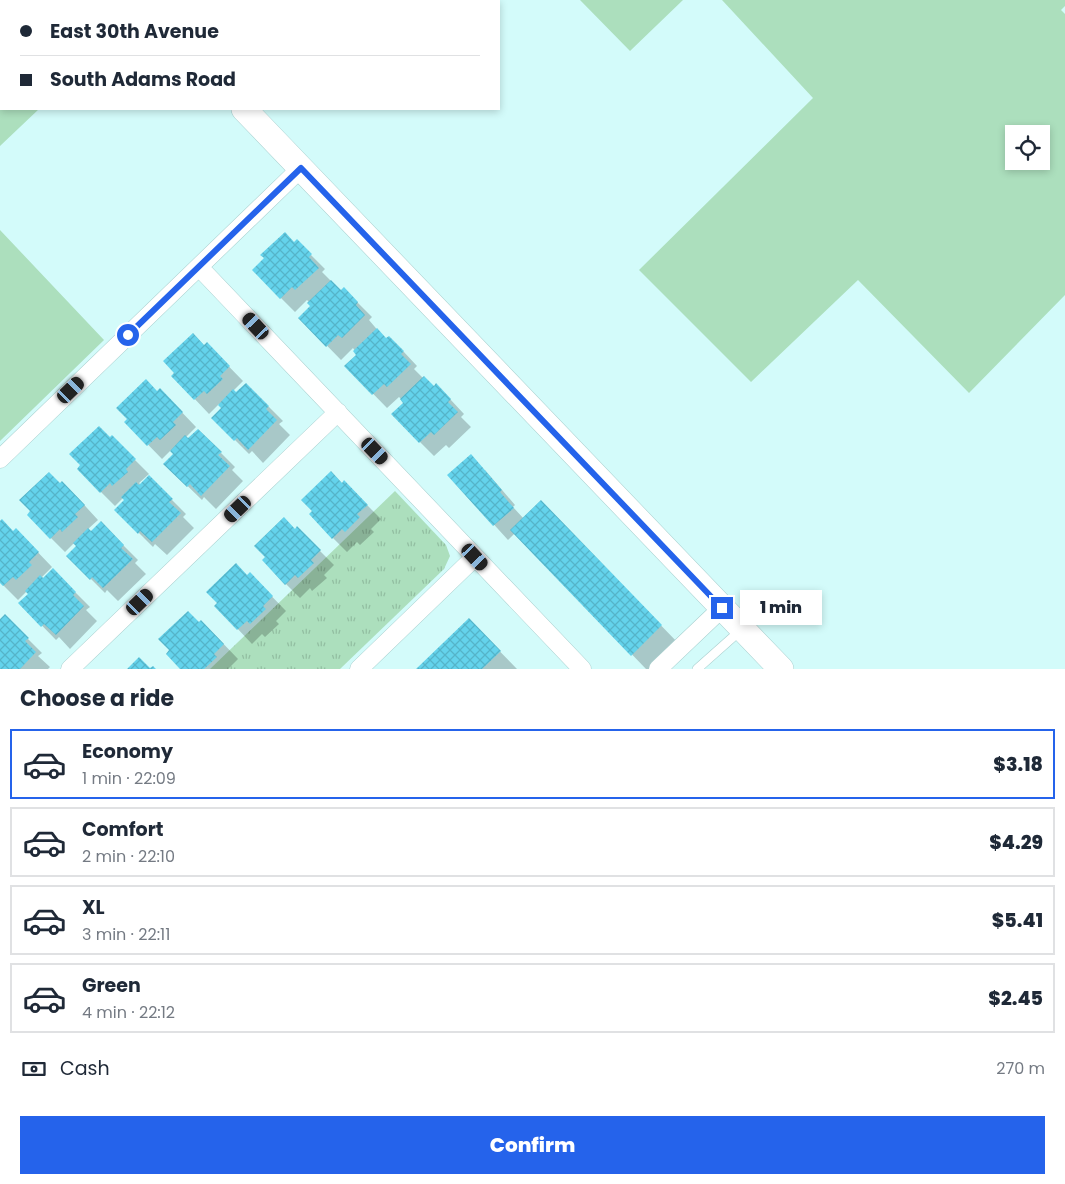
<!DOCTYPE html>
<html lang="en">
<head>
<meta charset="utf-8">
<style>
	body { margin:0; font-family:Poppins,sans-serif; background:#f2f2f3; color:#1f2937; height:100vh; display:flex; flex-direction:column; font-size:19px; white-space:nowrap }
	* { box-sizing:border-box; margin:0 }
	p { font-size:16px; color:#747a83 }
	.icon { flex:none; width:28px; height:28px; fill:none; stroke:currentColor; stroke-width:2; stroke-linecap:round; stroke-linejoin:round }
	.map { position:relative; height:669px; overflow:hidden }
	.details { display:flex; flex-direction:column; background:#fff; flex:1 }
	.details>* { flex:none }
	.banner { position:absolute; left:0px; top:0px; width:500px; height:110px; box-shadow:0 2px 8px #0003; display:grid; align-content:center; height:110px; padding:0 20px; background:#fff }
	.tools { position:absolute; left:1005px; top:125px; display:grid; gap:10px }
	.tools a { display:grid; place-items:center; width:45px; height:45px; border-radius:0px; background:#fff; box-shadow:0 2px 8px #0003; font-size:25px }
	.end { position:absolute; width:22px; height:22px; margin:-11px; border:6px solid #2563eb; background:#fff; box-shadow:0 0 0 2px #fff }
	.from { border-radius:50% }
	.bubble { position:absolute; height:35px; border-radius:0px; background:#fff; box-shadow:0 2px 8px #0003; font-size:16px; font-weight:800; line-height:35px; text-align:center }
	.car { position:absolute; width:15px; height:30px; margin:-15px -8px; border-radius:6px; box-shadow:0 0 4px 1px #0007; background:linear-gradient(#222 24%,#8ab4d8 0 40%,#222 0 76%,#8ab4d8 0 86%,#222 0) }
	.banner b { display:flex; align-items:center; gap:18px; height:48px; font-size:19px }
	.banner b+b { border-top:1px solid #e0e1e3 }
	.banner i { width:12px; height:12px; background:#1f2937 }
	ul { padding:0; list-style:none }
	li { display:flex; align-items:center; gap:15px; height:70px; margin:0 10px 8px; padding:0 10px; border:2px solid #e0e1e3; border-radius:0px }
	li div { flex:1 }
	li b { display:block; font-size:19px }
	li em { font-style:normal; font-weight:800 }
	li.selected { border-color:#2563eb }
	li>.icon { width:45px; height:45px; stroke-width:1.5 }
	h2 { padding:0 20px; font-size:22px; line-height:60px }
	.pay { display:flex; align-items:center; gap:12px; height:55px; padding:0 20px; font-size:19px }
	.pay p { margin-inline-start:auto }
	.primary-button { display:flex; gap:10px; margin-top:auto; padding:10px 20px }
	.primary-button a { flex:1; height:58px; border-radius:0px; background:#2563eb; color:#fff; font-size:20px; font-weight:800; line-height:58px; text-align:center }
	.map>svg:first-child { display:block }
	.grass { fill:#acdfbd; fill-rule:evenodd }
	.park { fill:url(#park-tufts) }
	.shadow { fill:#0003 }
	.building { fill:url(#building-cross-hatch) }
	.lines { fill:none; stroke-linecap:round; stroke-linejoin:round }
	.lane-casing { stroke:#a9d0cf; stroke-width:10 }
	.street-casing { stroke:#a9d0cf; stroke-width:19 }
	.secondary-casing { stroke:#a9d0cf; stroke-width:26 }
	.lane { stroke:#fff; stroke-width:9 }
	.street { stroke:#fff; stroke-width:18 }
	.secondary { stroke:#fff; stroke-width:25 }
	.route { stroke:#2563eb; stroke-width:6 }
</style>
</head>
<body>
<div class="map">
<svg width="1065" height="669" viewBox="0 0 1065 669">
	<defs>
		<pattern id="park-tufts" width="24" height="20" patternUnits="userSpaceOnUse" patternTransform="scale(1.25)"><rect width="24" height="20" fill="#acdfbd"/><path d="M3 7l-1-3M5 7V3M7 7l1-3M15 17l-1-3M17 17v-4M19 17l1-3" fill="none" stroke="#92bea1"/></pattern>
		<pattern id="building-cross-hatch" width="8" height="8" patternUnits="userSpaceOnUse" patternTransform="scale(1.25)"><rect width="8" height="8" fill="#64d3ec"/><path d="M0 0l8 8M0 8l8-8" fill="none" stroke="#55b4c9"/></pattern>
	</defs>
	<rect width="100%" height="100%" fill="#d3fbfa"/>
	<path class="grass" d="M 0,0 L 130,1 L 1,1 L 1,109 L 39,109 L 0,146 Z
		M 580,0 L 683,0 L 630,51 Z
		M 722,0 L 1065,0 L 1065,6 L 1061,10 L 1065,14 L 1065,295 L 969,393 L 858,280 L 751,382 L 639,270 L 813,98 ZM 1014,134 L 1041,134 L 1041,161 L 1014,161 Z
		M 0,230 L 104,340 L 0,441 Z"/>
	<path class="park" d="M 395,491 L 446,545 L 450,556 L 444,569 L 340,669 L 210,669 Z"/>
	<path class="shadow" d="M 294,243 L 311,255 L 325,269 L 322,272 L 341,291 L 344,289 L 372,317 L 369,320 L 386,340 L 403,351 L 417,366 L 414,369 L 423,378 L 450,399 L 464,414 L 461,417 L 471,427 L 449,448 L 446,445 L 434,456 L 420,442 L 405,403 L 399,397 L 387,408 L 346,366 L 358,355 L 355,351 L 353,348 L 341,360 L 300,318 L 312,306 L 310,303 L 307,300 L 295,312 L 281,298 Z
		M 207,344 L 243,381 L 233,391 L 236,394 L 246,384 L 283,421 L 279,424 L 290,435 L 263,463 L 252,451 L 249,454 L 213,418 L 222,408 L 219,404 L 209,414 L 173,376 Z
		M 158,392 L 174,404 L 196,427 L 186,437 L 189,439 L 198,430 L 235,467 L 232,470 L 243,481 L 216,509 L 204,497 L 202,500 L 165,464 L 175,454 L 171,450 L 162,459 L 126,422 Z
		M 112,437 L 149,474 L 139,483 L 141,485 L 149,477 L 186,514 L 183,517 L 194,528 L 167,555 L 155,544 L 153,547 L 116,510 L 126,500 L 123,498 L 115,506 L 101,492 L 110,439 Z
		M 485,470 L 515,505 L 513,507 L 524,519 L 559,520 L 679,644 L 654,669 L 646,669 L 515,533 L 508,540 L 449,475 Z
		M 344,482 L 381,519 L 371,529 L 374,532 L 360,545 L 357,542 L 347,552 L 333,538 L 342,484 Z
		M 60,485 L 76,496 L 98,520 L 88,529 L 91,532 L 101,523 L 138,560 L 135,563 L 146,574 L 118,601 L 107,590 L 105,593 L 68,556 L 77,546 L 74,543 L 65,552 L 51,538 Z
		M 0,523 L 30,544 L 52,567 L 42,577 L 44,579 L 53,570 L 90,607 L 86,610 L 97,621 L 70,649 L 59,637 L 56,640 L 20,603 L 29,594 L 27,591 L 18,600 L 0,582 Z
		M 297,528 L 334,565 L 324,575 L 327,578 L 312,591 L 310,588 L 300,598 L 286,584 L 295,530 Z
		M 250,574 L 286,611 L 276,621 L 279,624 L 265,637 L 262,634 L 252,644 L 216,606 Z
		M 5,616 L 42,653 L 38,656 L 50,667 L 48,669 L 0,669 L 0,621 Z
		M 469,620 L 517,669 L 418,669 Z
		M 199,624 L 215,635 L 238,659 L 228,669 L 182,669 Z"/>
	<path class="building" d="M 285,232 L 294,242 L 297,239 L 312,254 L 309,257 L 319,268 L 295,290 L 292,287 L 280,299 L 252,270 L 264,258 L 260,255 Z
		M 331,280 L 341,290 L 344,287 L 358,302 L 356,305 L 365,315 L 342,338 L 338,335 L 326,347 L 298,318 L 310,306 L 307,303 Z
		M 377,328 L 386,338 L 389,336 L 404,351 L 401,354 L 411,364 L 387,387 L 384,384 L 372,395 L 344,366 L 356,355 L 353,351 Z
		M 193,333 L 204,345 L 207,342 L 230,366 L 220,376 L 223,379 L 207,394 L 204,391 L 194,400 L 171,376 L 174,373 L 163,361 Z
		M 424,376 L 434,386 L 436,383 L 451,399 L 448,402 L 458,412 L 434,435 L 431,432 L 419,443 L 391,414 L 403,403 L 400,399 Z
		M 146,379 L 157,391 L 160,388 L 183,412 L 173,422 L 176,425 L 160,440 L 157,437 L 147,446 L 124,422 L 127,419 L 116,408 Z
		M 246,383 L 269,406 L 266,409 L 277,420 L 248,450 L 237,438 L 234,441 L 211,418 L 221,408 L 218,405 L 233,389 L 236,392 Z
		M 99,426 L 110,437 L 112,435 L 136,459 L 126,469 L 128,472 L 112,486 L 110,483 L 100,493 L 77,469 L 80,465 L 69,454 Z
		M 198,429 L 222,452 L 218,455 L 230,466 L 201,496 L 190,484 L 187,487 L 163,464 L 173,454 L 170,451 L 185,435 L 188,438 Z
		M 471,454 L 502,490 L 500,492 L 514,508 L 493,526 L 447,475 Z
		M 331,471 L 342,483 L 344,480 L 368,505 L 357,514 L 360,517 L 345,532 L 342,529 L 332,539 L 309,514 L 312,511 L 301,500 Z
		M 49,472 L 60,483 L 62,481 L 85,505 L 75,514 L 78,517 L 62,532 L 60,529 L 50,539 L 27,515 L 30,511 L 19,500 Z
		M 149,475 L 173,499 L 169,502 L 181,513 L 152,542 L 140,531 L 138,534 L 114,510 L 124,500 L 121,497 L 136,482 L 139,485 Z
		M 541,500 L 662,625 L 631,656 L 510,530 Z
		M 284,517 L 295,529 L 297,526 L 321,550 L 311,560 L 314,563 L 298,578 L 295,575 L 285,585 L 262,560 L 265,557 L 254,546 Z
		M 2,519 L 13,531 L 16,528 L 39,552 L 29,562 L 32,565 L 16,580 L 13,577 L 3,586 L 0,583 L 0,521 Z
		M 101,521 L 124,545 L 121,548 L 133,559 L 103,588 L 92,577 L 90,580 L 66,556 L 76,546 L 73,543 L 88,528 L 91,531 Z
		M 236,563 L 247,575 L 250,572 L 273,596 L 263,606 L 266,609 L 250,624 L 247,621 L 237,630 L 214,606 L 217,603 L 206,592 Z
		M 53,568 L 76,592 L 73,595 L 84,606 L 56,635 L 44,624 L 41,627 L 18,603 L 28,594 L 25,591 L 40,575 L 43,578 Z
		M 188,611 L 199,622 L 201,620 L 224,644 L 214,654 L 217,657 L 204,669 L 180,669 L 166,654 L 169,650 L 158,639 Z
		M 5,614 L 29,638 L 25,641 L 36,652 L 20,669 L 0,669 L 0,619 Z
		M 469,618 L 501,651 L 482,669 L 416,669 Z
		M 139,657 L 150,668 L 153,666 L 156,669 L 127,669 Z"/>
	<g class="lines">
		<g class="lane-casing">
			<path id="lane" d="M 697,669 L 742,629"/>
		</g>
		<g class="street-casing">
			<path id="street" d="M 260,1 L 261,0
				M 199,267 L 582,669
				M 0,459 L 301,168
				M 70,669 L 338,412
				M 359,669 L 475,557
				M 658,669 L 722,608"/>
		</g>
		<g class="secondary-casing">
			<path id="secondary" d="M 140,0 L 141,1
				M 244,109 L 781,669"/>
		</g>
		<use href="#lane" class="lane"/>
		<use href="#street" class="street"/>
		<use href="#secondary" class="secondary"/>
	</g>
	<g class="lines">
		<path class="route" d="M 128,335 L 301,168 L 722,608"/>
	</g>
</svg>
<div class="tools">
<a><svg class="icon" aria-label="locate" viewBox="0 0 24 24"><circle cx="12" cy="12" r="6"/><path d="M12 2v4M12 18v4M2 12h4M18 12h4"/></svg></a>
</div>
<i class="end from" style="left:128px;top:335px"></i>
<i class="end" style="left:722px;top:608px"></i>
<div class="bubble" style="left:740px;top:590px;width:82px">1 min</div>
<i class="car" style="left:256px;top:326px;rotate:317deg"></i>
<i class="car" style="left:71px;top:390px;rotate:46deg"></i>
<i class="car" style="left:375px;top:451px;rotate:136deg"></i>
<i class="car" style="left:238px;top:509px;rotate:226deg"></i>
<i class="car" style="left:475px;top:557px;rotate:137deg"></i>
<i class="car" style="left:140px;top:602px;rotate:46deg"></i>
<div class="banner">
<b><i class="from"></i>East 30th Avenue</b>
<b><i></i>South Adams Road</b>
</div>
</div>
<section class="details">
<h2>Choose a ride</h2>
<ul>
<li class="selected"><svg class="icon" aria-label="car" viewBox="0 0 24 24"><path d="M5 17H2v-5l4-1 3-4h7l3 4 3 1v5h-3M9 17h6M6 11h13"/><circle cx="7" cy="17" r="2"/><circle cx="17" cy="17" r="2"/></svg><div><b>Economy</b><p>1 min · 22:09</p></div><em>$3.18</em></li>
<li><svg class="icon" aria-label="car" viewBox="0 0 24 24"><path d="M5 17H2v-5l4-1 3-4h7l3 4 3 1v5h-3M9 17h6M6 11h13"/><circle cx="7" cy="17" r="2"/><circle cx="17" cy="17" r="2"/></svg><div><b>Comfort</b><p>2 min · 22:10</p></div><em>$4.29</em></li>
<li><svg class="icon" aria-label="car" viewBox="0 0 24 24"><path d="M5 17H2v-5l4-1 3-4h7l3 4 3 1v5h-3M9 17h6M6 11h13"/><circle cx="7" cy="17" r="2"/><circle cx="17" cy="17" r="2"/></svg><div><b>XL</b><p>3 min · 22:11</p></div><em>$5.41</em></li>
<li><svg class="icon" aria-label="car" viewBox="0 0 24 24"><path d="M5 17H2v-5l4-1 3-4h7l3 4 3 1v5h-3M9 17h6M6 11h13"/><circle cx="7" cy="17" r="2"/><circle cx="17" cy="17" r="2"/></svg><div><b>Green</b><p>4 min · 22:12</p></div><em>$2.45</em></li>
</ul>
<div class="pay"><svg class="icon" aria-label="cash" viewBox="0 0 24 24"><path d="M3 7h18v10H3z"/><circle cx="12" cy="12" r="2"/></svg>Cash<p>270 m</p></div>
<div class="primary-button"><a>Confirm</a></div>
</section>
</body>
</html>
